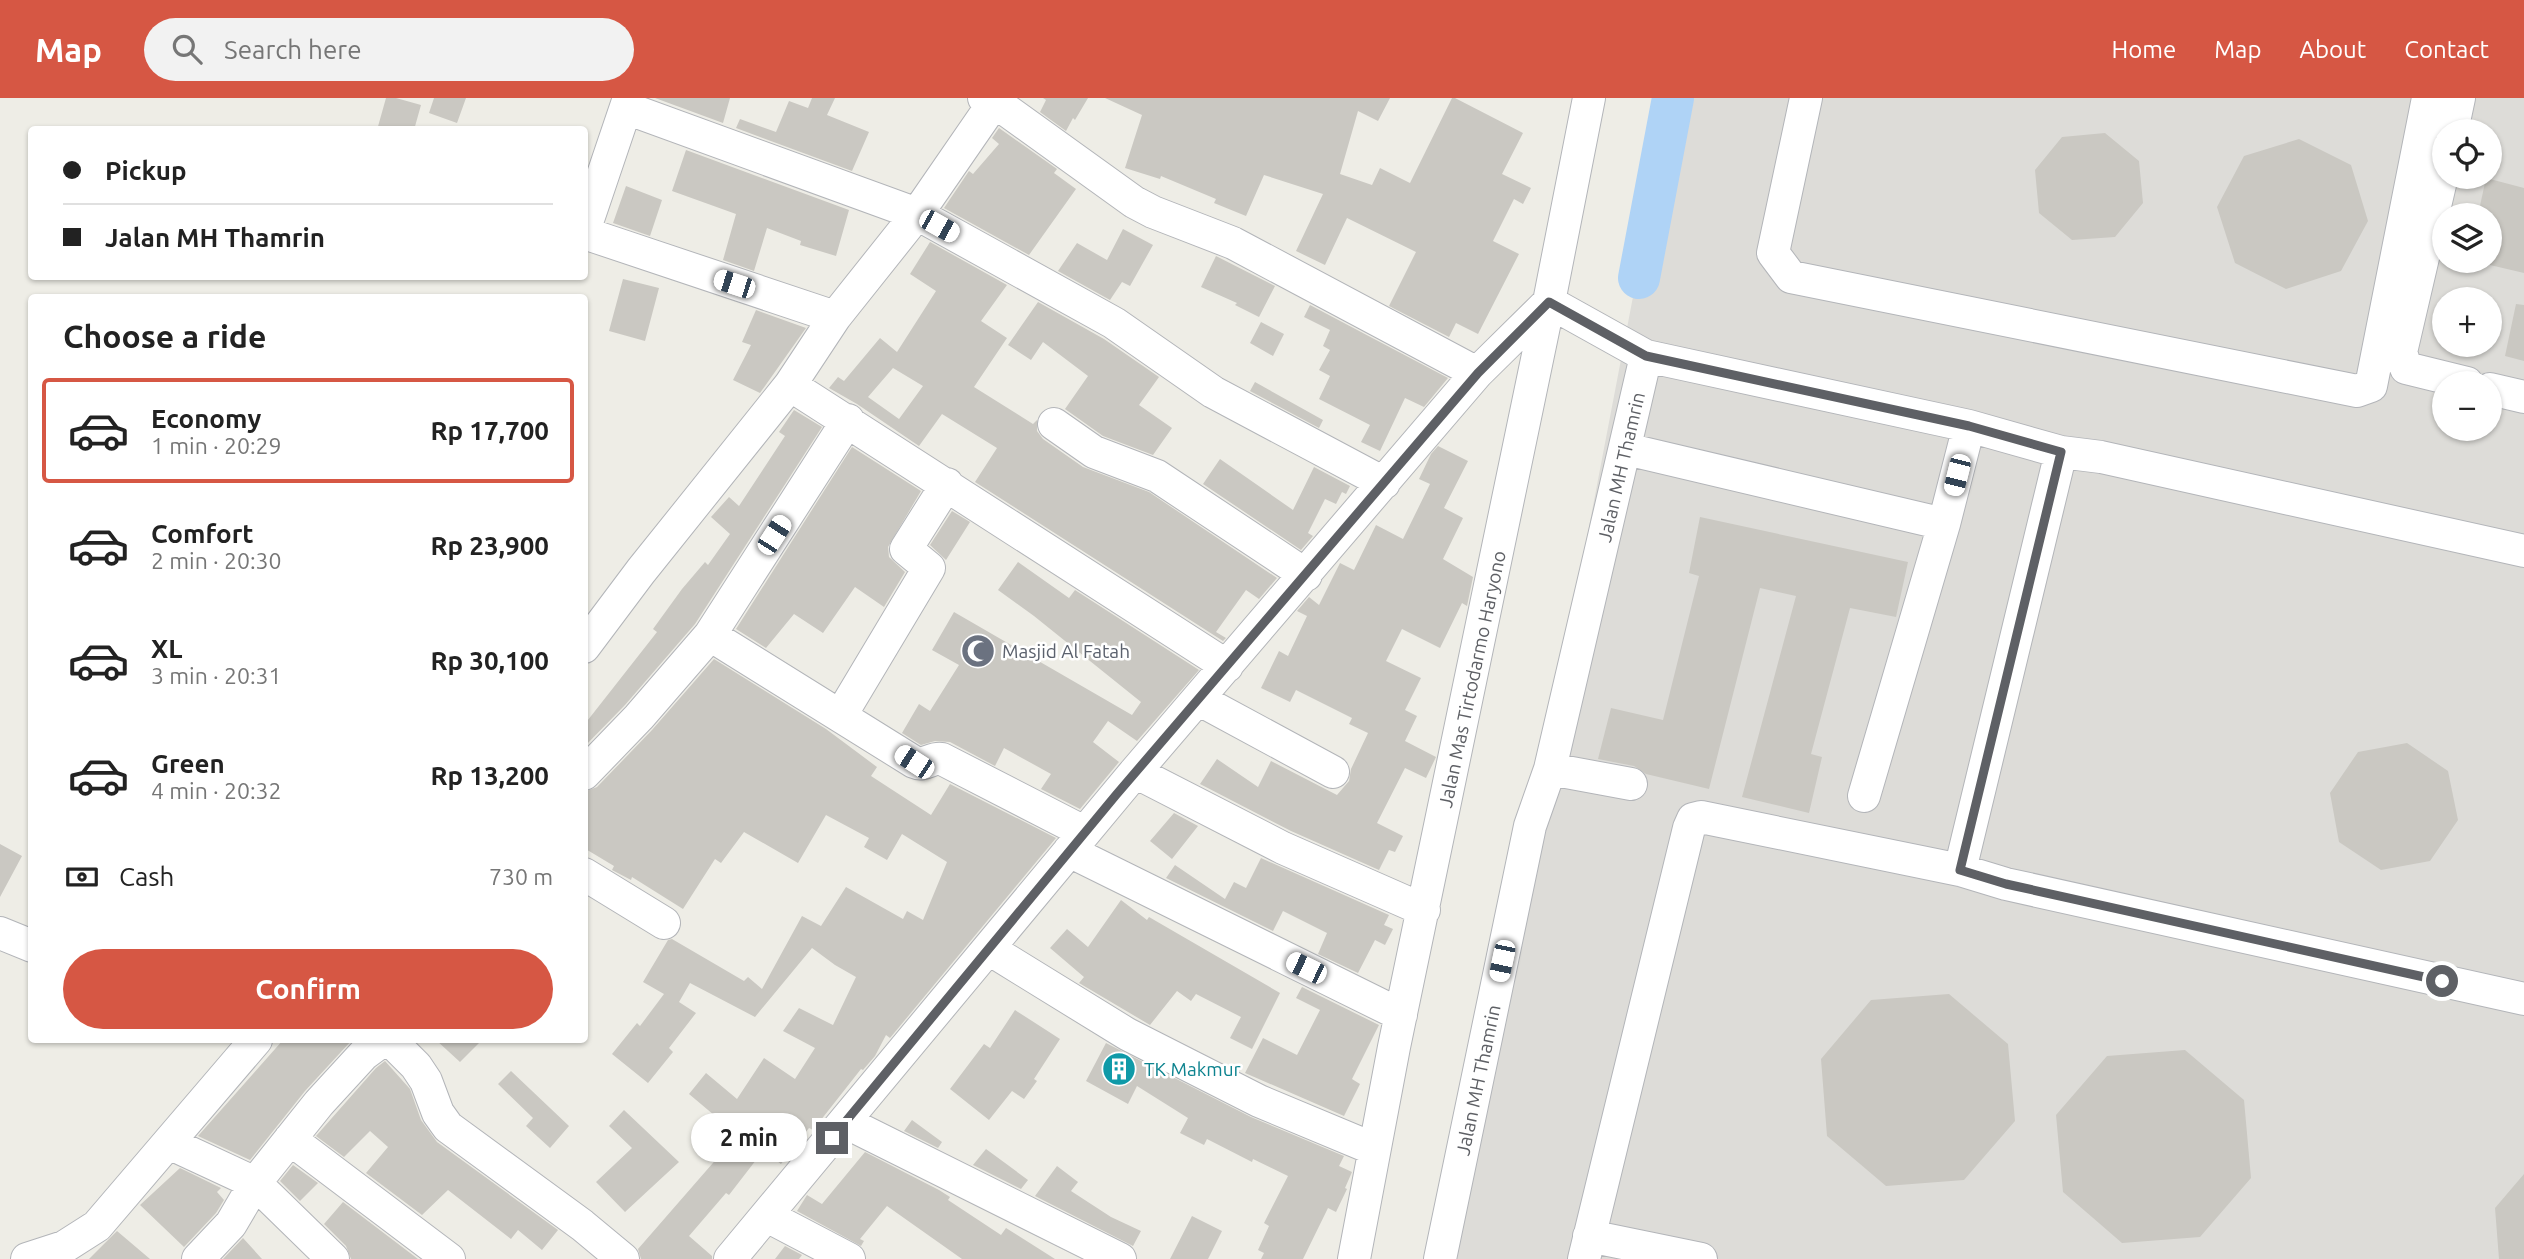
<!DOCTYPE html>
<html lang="en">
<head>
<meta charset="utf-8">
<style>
	body { margin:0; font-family:Ubuntu,sans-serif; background:#f2f2f2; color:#222; height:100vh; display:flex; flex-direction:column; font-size:26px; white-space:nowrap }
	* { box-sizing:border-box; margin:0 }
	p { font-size:23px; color:#767676 }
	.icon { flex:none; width:38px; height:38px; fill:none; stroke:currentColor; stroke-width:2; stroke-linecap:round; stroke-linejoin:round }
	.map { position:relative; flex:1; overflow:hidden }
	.details { position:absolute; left:28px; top:196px; width:560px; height:749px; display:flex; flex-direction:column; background:#fff; border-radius:7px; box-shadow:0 2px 5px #0004 }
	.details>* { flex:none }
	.hud { position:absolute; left:28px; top:28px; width:560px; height:154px; border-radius:7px; box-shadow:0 2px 5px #0004; display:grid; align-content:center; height:154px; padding:0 35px; background:#fff }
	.controls { position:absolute; left:2432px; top:21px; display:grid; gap:14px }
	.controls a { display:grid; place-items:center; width:70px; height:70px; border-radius:50%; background:#fff; box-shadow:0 2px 5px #0004; font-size:35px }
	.end { position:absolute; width:32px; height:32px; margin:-16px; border:9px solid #5e6065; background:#fff; box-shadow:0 0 0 4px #fff }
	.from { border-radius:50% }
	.bubble { position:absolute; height:49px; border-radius:24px; background:#fff; box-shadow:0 2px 5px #0004; font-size:23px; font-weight:600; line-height:49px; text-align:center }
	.car { position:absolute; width:21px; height:42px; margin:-21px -10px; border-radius:9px; box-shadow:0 0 5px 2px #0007; background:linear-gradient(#fff 24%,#345 0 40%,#fff 0 76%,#345 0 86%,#fff 0) }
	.hud b { display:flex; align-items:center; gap:24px; height:66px; font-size:26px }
	.hud b+b { border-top:2px solid #e0e0e0 }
	.hud i { width:18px; height:18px; background:#222 }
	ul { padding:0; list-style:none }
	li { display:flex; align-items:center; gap:21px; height:105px; margin:0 14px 10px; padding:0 21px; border:4px solid transparent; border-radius:7px }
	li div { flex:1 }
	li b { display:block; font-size:26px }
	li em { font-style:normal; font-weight:600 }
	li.active { border-color:#d65744 }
	li>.icon { width:63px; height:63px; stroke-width:1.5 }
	h2 { padding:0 35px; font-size:32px; line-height:84px }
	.pay { display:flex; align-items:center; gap:18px; height:77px; padding:0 35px; font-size:26px }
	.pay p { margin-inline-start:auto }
	.cta { display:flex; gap:14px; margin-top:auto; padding:14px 35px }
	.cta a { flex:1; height:80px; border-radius:42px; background:#d65744; color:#fff; font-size:28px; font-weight:600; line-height:80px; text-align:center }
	header { display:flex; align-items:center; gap:42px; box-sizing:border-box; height:98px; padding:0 35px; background:#d65744; color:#fff }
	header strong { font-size:33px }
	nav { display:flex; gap:38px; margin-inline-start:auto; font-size:24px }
	.search { width:490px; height:63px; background:#f2f2f2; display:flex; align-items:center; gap:18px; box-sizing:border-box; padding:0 24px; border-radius:38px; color:#767676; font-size:26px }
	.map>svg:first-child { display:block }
	.industrial { fill:#dddcd8; fill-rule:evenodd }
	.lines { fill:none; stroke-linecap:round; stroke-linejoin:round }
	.river { stroke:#afd3f6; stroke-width:42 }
	.building { fill:#cac8c2; fill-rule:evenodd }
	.minor-casing { stroke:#b3b5b9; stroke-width:34 }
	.minor { stroke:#fff; stroke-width:32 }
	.route { stroke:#5e6065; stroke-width:9 }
	.labels { text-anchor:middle; stroke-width:5; stroke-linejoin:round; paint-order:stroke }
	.street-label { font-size:19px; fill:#5e6065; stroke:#fff }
	.worship-label { font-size:19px; fill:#5b616d; stroke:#fff; text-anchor:start }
	.culture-label { font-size:19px; fill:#0d838f; stroke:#fff; text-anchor:start }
</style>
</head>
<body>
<header>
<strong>Map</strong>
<div class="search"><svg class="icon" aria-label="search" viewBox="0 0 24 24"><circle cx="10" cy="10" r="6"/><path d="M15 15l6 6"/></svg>Search here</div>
<nav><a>Home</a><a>Map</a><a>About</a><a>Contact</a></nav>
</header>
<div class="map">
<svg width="2524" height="1161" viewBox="0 0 2524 1161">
	<rect width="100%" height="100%" fill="#eeede6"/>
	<path class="industrial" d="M 1671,0 L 2524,0 L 2524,1161 L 1449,1161 ZM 2445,33 L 2490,33 L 2490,79 L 2445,79 ZM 2445,117 L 2490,117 L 2490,163 L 2445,163 ZM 2445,201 L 2490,201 L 2490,247 L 2445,247 ZM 2445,285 L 2490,285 L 2490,331 L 2445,331 Z"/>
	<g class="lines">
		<path class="river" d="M 1639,180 L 1673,0"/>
	</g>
	<path class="building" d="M 386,0 L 396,0 L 421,7 L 414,32 L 377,32 Z
		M 434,0 L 466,0 L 457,25 L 429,15 Z
		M 655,0 L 730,0 L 723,25 Z
		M 812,0 L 835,0 L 827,17 L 869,34 L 852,73 L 736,30 L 740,21 L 776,34 L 789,3 L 808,10 Z
		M 1043,0 L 1088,0 L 1075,22 L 1073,20 L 1066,33 L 1040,14 L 1046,2 Z
		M 1105,0 L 1390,0 L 1378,23 L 1358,13 L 1340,76 L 1372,87 L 1380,70 L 1410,85 L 1452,0 L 1455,0 L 1523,35 L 1502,76 L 1531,90 L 1523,106 L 1514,101 L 1493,143 L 1519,156 L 1478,236 L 1456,225 L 1449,239 L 1389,208 L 1416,154 L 1347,120 L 1325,167 L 1296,153 L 1323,96 L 1264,77 L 1246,118 L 1214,105 L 1216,101 L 1161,78 L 1160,81 L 1125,70 L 1142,17 Z
		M 999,30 L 1057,71 L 1054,75 L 1076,91 L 1029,157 L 944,110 L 969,73 L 973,76 L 999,46 L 992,40 Z
		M 2105,35 L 2139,63 L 2143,105 L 2115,139 L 2072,142 L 2039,115 L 2035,72 L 2062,39 Z
		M 2299,41 L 2351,67 L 2368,123 L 2341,173 L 2286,191 L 2235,165 L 2217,109 L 2244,58 Z
		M 686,52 L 849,112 L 836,158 L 800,147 L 801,143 L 767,130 L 754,173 L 723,162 L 736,116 L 672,93 Z
		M 2486,80 L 2524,90 L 2524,175 L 2490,167 L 2490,117 L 2478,117 Z
		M 626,88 L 662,102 L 650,138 L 613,125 Z
		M 1123,131 L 1153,147 L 1130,188 L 1122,184 L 1110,202 L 1058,173 L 1077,145 L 1107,162 Z
		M 930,144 L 1007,187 L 981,223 L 1007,240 L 974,289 L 1033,326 L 1037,322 L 1037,333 L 1043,341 L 1083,369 L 1149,394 L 1277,480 L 1259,501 L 1246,492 L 1216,534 L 1226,540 L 1223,543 L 975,384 L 997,350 L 942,316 L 919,348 L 857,306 L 829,290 L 838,279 L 844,283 L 880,240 L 897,254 L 936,193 L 910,176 ZM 893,270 L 923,288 L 899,321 L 868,299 Z
		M 1216,158 L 1275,188 L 1259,219 L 1235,207 L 1237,205 L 1201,189 Z
		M 623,181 L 659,190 L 645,243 L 609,233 Z
		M 1038,204 L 1104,241 L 1159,279 L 1139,307 L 1172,330 L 1153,357 L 1103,338 L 1065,311 L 1088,278 L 1043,244 L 1031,262 L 1008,247 Z
		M 2516,206 L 2524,207 L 2524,263 L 2505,258 Z
		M 1310,207 L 1448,280 L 1424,309 L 1405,300 L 1380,353 L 1361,344 L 1370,327 L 1319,301 L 1330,278 L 1319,272 L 1330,252 L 1323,248 L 1330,232 L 1304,219 Z
		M 756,212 L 806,230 L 760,295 L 733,282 L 751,247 L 742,244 Z
		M 1261,224 L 1284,236 L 1273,258 L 1250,245 Z
		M 1255,284 L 1323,322 L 1319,330 L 1250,293 Z
		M 794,312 L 822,329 L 695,526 L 625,607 L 584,649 L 584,627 L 657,534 L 653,531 L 682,491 L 705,464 L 708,467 L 730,436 L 711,419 L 729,399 L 739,408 L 785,338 L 779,334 Z
		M 1438,348 L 1468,363 L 1444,410 L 1463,420 L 1443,461 L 1473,479 L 1467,508 L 1462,505 L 1440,550 L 1402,531 L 1386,563 L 1421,580 L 1405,612 L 1417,618 L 1405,643 L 1436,659 L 1426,680 L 1405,670 L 1377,725 L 1403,738 L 1395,754 L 1389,752 L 1379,772 L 1291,733 L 1200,686 L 1217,661 L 1258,689 L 1271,663 L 1337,697 L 1349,683 L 1351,671 L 1368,635 L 1349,626 L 1352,620 L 1296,592 L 1290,604 L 1261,590 L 1279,553 L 1288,558 L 1307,518 L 1297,513 L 1309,499 L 1319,507 L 1340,465 L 1354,472 L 1376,427 L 1403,441 L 1430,386 L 1419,381 L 1431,356 Z
		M 852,349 L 921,393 L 888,449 L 889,459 L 905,474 L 884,509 L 855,489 L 823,535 L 794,516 L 766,550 L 736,531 Z
		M 1220,361 L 1293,412 L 1314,369 L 1350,388 L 1346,396 L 1342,394 L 1336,406 L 1325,401 L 1308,435 L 1313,438 L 1301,452 L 1203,386 Z
		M 952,413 L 970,424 L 946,462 L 930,447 Z
		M 1700,419 L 1908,464 L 1896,519 L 1850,510 L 1811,656 L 1822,659 L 1809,715 L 1742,699 L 1796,498 L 1760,490 L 1709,691 L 1646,676 L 1634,668 L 1598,661 L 1611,610 L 1663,622 L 1699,478 L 1689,475 Z
		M 1018,464 L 1069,500 L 1075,492 L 1199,572 L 1137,643 L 1108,623 L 1093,644 L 1119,664 L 1080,711 L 1041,691 L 1051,676 L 1004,650 L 995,668 L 950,644 L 935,643 L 921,647 L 902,635 L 919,606 L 930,613 L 959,567 L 932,552 L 954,514 L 1132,617 L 1141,604 L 1034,518 L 998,492 Z
		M 714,561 L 826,631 L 877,669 L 871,678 L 931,717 L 950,686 L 1056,740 L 890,940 L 886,937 L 875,958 L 863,972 L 861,971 L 813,1032 L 809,1030 L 781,1066 L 763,1053 L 729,1097 L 726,1095 L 689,1138 L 712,1158 L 712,1161 L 641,1161 L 638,1151 L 719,1058 L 715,1054 L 733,1033 L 689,996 L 706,975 L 737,1001 L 764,960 L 795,981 L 815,950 L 783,933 L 799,910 L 833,927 L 856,879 L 835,867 L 812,850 L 755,919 L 690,885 L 679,904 L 696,915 L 669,950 L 673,954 L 648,985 L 612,956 L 637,925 L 640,928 L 664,896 L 643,884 L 668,842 L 672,841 L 744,883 L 748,879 L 762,891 L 802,818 L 821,828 L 846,789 L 903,821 L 907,813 L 923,822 L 947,764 L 902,736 L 887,762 L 864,749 L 869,740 L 826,717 L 798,765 L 744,734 L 721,765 L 715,761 L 683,811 L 632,779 L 631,782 L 612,772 L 614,768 L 584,750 L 584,694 L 597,689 L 652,632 Z
		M 2407,645 L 2448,673 L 2458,722 L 2430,763 L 2381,772 L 2339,744 L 2330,695 L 2358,654 Z
		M 1174,715 L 1198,728 L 1172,761 L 1150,743 Z
		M 0,746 L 22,758 L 0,799 Z
		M 1261,760 L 1389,817 L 1384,827 L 1393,831 L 1385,847 L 1375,842 L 1358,875 L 1318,856 L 1327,835 L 1283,813 L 1273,833 L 1166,780 L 1175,767 L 1225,801 L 1234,784 L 1246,790 Z
		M 1121,802 L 1147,822 L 1149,819 L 1280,895 L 1252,951 L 1230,940 L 1241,919 L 1196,896 L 1191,903 L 1177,893 L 1150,927 L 1079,885 L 1084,879 L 1050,850 L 1067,831 L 1088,849 Z
		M 1302,889 L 1379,927 L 1352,981 L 1360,986 L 1344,1018 L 1245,975 L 1263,940 L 1297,957 L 1320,912 L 1296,900 Z
		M 1949,896 L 2008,946 L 2015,1023 L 1964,1082 L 1886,1088 L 1827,1038 L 1821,961 L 1871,902 Z
		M 1015,912 L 1060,941 L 1034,981 L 1037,983 L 1024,1001 L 1012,993 L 989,1022 L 950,991 L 984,946 L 990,950 Z
		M 283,942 L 352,942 L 305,993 L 250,1062 L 198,1038 Z
		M 436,942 L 482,942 L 460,964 Z
		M 1106,945 L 1251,1019 L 1344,1058 L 1339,1068 L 1352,1074 L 1345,1090 L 1347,1091 L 1336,1114 L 1328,1110 L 1303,1161 L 1261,1161 L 1264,1155 L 1258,1152 L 1269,1128 L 1264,1125 L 1288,1078 L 1253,1061 L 1252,1064 L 1207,1041 L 1204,1047 L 1180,1035 L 1188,1020 L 1137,988 L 1128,1006 L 1086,983 Z
		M 2185,952 L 2244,1002 L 2251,1080 L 2200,1139 L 2122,1145 L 2063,1094 L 2056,1017 L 2107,958 Z
		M 385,963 L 410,991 L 421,1022 L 437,1044 L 558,1132 L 542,1152 L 518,1132 L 511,1141 L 448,1092 L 422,1117 L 366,1075 L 388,1049 L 370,1033 L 344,1059 L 316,1038 L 376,970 Z
		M 511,973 L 569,1028 L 550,1050 L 526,1028 L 533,1020 L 498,986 Z
		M 624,1012 L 679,1064 L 625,1114 L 596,1084 L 632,1050 L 609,1028 Z
		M 912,1022 L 942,1044 L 938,1050 L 904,1033 Z
		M 986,1051 L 1028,1082 L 1021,1091 L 973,1067 Z
		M 865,1054 L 939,1092 L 950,1099 L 948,1102 L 1001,1137 L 1006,1130 L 1055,1161 L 962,1161 L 887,1108 L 860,1141 L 864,1143 L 861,1148 L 797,1113 L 807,1097 L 822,1106 Z
		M 293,1067 L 318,1085 L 300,1103 L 280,1083 Z
		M 1057,1068 L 1078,1084 L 1071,1093 L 1111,1119 L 1141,1133 L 1133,1148 L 1035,1098 Z
		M 180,1070 L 221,1090 L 217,1094 L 224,1102 L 216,1115 L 184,1149 L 140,1107 Z
		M 2524,1076 L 2524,1161 L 2499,1161 L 2495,1110 Z
		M 343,1104 L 418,1161 L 351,1161 L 346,1148 L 324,1126 Z
		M 1192,1118 L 1222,1133 L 1208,1161 L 1170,1161 Z
		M 117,1133 L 150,1161 L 89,1161 Z
		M 243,1140 L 262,1161 L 223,1161 Z
		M 785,1148 L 802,1157 L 799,1161 L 775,1161 Z"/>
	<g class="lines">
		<g class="minor-casing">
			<path id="minor" d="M 984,0 L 995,4 L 1134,104 L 1153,114 L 1233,145 L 1477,275
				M 1806,0 L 1773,155 L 1791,179 L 2357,293 L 2371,288 L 2428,0
				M 626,10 L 917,116 L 1114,225 L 1213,294 L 1384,385
				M 2452,33 L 2459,0
				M 2445,65 L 2401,254 L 2406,270 L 2467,285
				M 584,133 L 629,0
				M 584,135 L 835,219
				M 1646,258 L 1969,328 L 1944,426
				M 790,287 L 1227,568
				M 2490,291 L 2524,299
				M 1054,326 L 1094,354 L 1157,378 L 1306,477
				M 1626,351 L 1944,426 L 1864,698
				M 2061,354 L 2101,359 L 2524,453
				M 710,537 L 914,664 C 925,669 931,659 942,661 L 1084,734
				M 584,549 L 641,473 L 790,287 L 835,219 L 917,116 L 997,0
				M 1198,601 L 1333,674
				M 841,617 L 929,470 L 906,451 L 947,386
				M 1550,671 L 1631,686
				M 1135,674 L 1283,750 L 1424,812
				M 584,676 L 639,619 L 710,537 L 848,322
				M 1069,753 L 1401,917
				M 1960,772 L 2006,786 L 2524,901
				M 584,776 L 664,825
				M 0,835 L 32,848
				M 989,851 L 1127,936 L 1259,1003 L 1374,1051
				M 390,942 L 416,968 L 426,983 L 438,1015 L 448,1029 L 582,1127 L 623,1161
				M 845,1024 L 1120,1161
				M 290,1041 L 449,1161
				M 169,1045 L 255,1085 L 333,1161
				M 767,1118 L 849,1161
				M 1589,1138 L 1701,1161
				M 27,1161 L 64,1149 L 97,1128 L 256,942
				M 198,1161 L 231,1126 L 255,1085 L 319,1005 L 364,956 L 383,942
				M 730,1161 L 1135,674 L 1477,275 L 1549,204 L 1646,258 L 1550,671 L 1530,728 L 1440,1161
				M 1354,1161 L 1394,949 L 1549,204 L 1589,0
				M 1584,1161 L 1689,730 L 1693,721 L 1701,719 L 1960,772 L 2061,354 L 1969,328"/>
		</g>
		<use href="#minor" class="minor"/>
	</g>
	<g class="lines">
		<path class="route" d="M 832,1040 L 1116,697 L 1478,275 L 1549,204 L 1646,258 L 1969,328 L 2061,354 L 1960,772 L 2006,786 L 2442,883"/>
	</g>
	<defs>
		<g id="mosque-disc" transform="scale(1.75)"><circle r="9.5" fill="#6b7280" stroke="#fff"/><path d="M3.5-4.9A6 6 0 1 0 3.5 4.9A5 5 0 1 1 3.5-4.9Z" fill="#fff"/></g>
		<g id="building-disc" transform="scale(1.75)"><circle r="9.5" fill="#0f9aa8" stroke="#fff"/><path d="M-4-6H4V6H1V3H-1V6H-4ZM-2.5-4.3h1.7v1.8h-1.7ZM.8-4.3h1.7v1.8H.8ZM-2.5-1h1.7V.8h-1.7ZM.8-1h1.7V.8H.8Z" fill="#fff"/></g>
	</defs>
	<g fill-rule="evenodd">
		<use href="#mosque-disc" x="978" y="553"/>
		<use href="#building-disc" x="1119" y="971"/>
	</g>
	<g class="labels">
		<g class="street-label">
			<text transform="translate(1621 369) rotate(-77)" y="7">Jalan MH Thamrin</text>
			<text transform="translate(1472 581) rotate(-78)" y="7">Jalan Mas Tirtodarmo Haryono</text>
			<text transform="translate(1478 982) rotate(-78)" y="7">Jalan MH Thamrin</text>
		</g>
		<g class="worship-label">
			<text x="1002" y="560">Masjid Al Fatah</text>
		</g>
		<g class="culture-label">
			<text x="1144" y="978">TK Makmur</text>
		</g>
	</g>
</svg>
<div class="controls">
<a><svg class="icon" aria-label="locate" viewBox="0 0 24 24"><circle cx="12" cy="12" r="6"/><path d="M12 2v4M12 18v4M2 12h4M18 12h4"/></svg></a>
<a><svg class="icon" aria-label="layers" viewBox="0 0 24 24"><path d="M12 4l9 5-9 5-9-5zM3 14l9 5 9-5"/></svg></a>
<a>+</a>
<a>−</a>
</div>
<i class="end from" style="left:2442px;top:883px"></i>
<i class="end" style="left:832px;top:1040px"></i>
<div class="bubble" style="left:691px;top:1015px;width:116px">2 min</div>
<i class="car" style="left:939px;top:128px;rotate:119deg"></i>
<i class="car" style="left:734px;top:186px;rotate:288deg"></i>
<i class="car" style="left:1957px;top:377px;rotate:194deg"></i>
<i class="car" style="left:774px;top:437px;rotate:33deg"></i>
<i class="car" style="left:914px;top:664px;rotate:303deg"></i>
<i class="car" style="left:1502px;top:863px;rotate:192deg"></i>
<i class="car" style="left:1306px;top:870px;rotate:296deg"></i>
<div class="hud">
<b><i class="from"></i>Pickup</b>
<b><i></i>Jalan MH Thamrin</b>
</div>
<section class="details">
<h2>Choose a ride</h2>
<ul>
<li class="active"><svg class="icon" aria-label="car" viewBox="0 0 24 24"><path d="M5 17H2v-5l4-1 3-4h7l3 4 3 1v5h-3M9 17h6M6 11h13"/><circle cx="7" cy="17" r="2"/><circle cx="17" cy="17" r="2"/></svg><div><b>Economy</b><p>1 min · 20:29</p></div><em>Rp 17,700</em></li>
<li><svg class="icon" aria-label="car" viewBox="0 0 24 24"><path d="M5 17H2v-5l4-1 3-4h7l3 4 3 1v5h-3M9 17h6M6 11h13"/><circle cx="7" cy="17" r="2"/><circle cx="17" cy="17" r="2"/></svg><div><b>Comfort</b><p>2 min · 20:30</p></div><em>Rp 23,900</em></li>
<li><svg class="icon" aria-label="car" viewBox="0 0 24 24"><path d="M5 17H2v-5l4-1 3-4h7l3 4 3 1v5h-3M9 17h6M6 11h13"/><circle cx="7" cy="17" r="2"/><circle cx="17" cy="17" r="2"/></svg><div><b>XL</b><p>3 min · 20:31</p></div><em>Rp 30,100</em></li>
<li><svg class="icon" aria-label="car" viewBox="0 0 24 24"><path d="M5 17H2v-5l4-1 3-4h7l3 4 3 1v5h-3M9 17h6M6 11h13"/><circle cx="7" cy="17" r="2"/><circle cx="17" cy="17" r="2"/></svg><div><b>Green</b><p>4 min · 20:32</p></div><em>Rp 13,200</em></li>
</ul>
<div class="pay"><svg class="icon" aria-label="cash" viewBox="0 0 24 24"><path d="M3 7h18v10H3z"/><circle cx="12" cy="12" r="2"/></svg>Cash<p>730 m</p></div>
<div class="cta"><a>Confirm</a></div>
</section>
</div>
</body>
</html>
